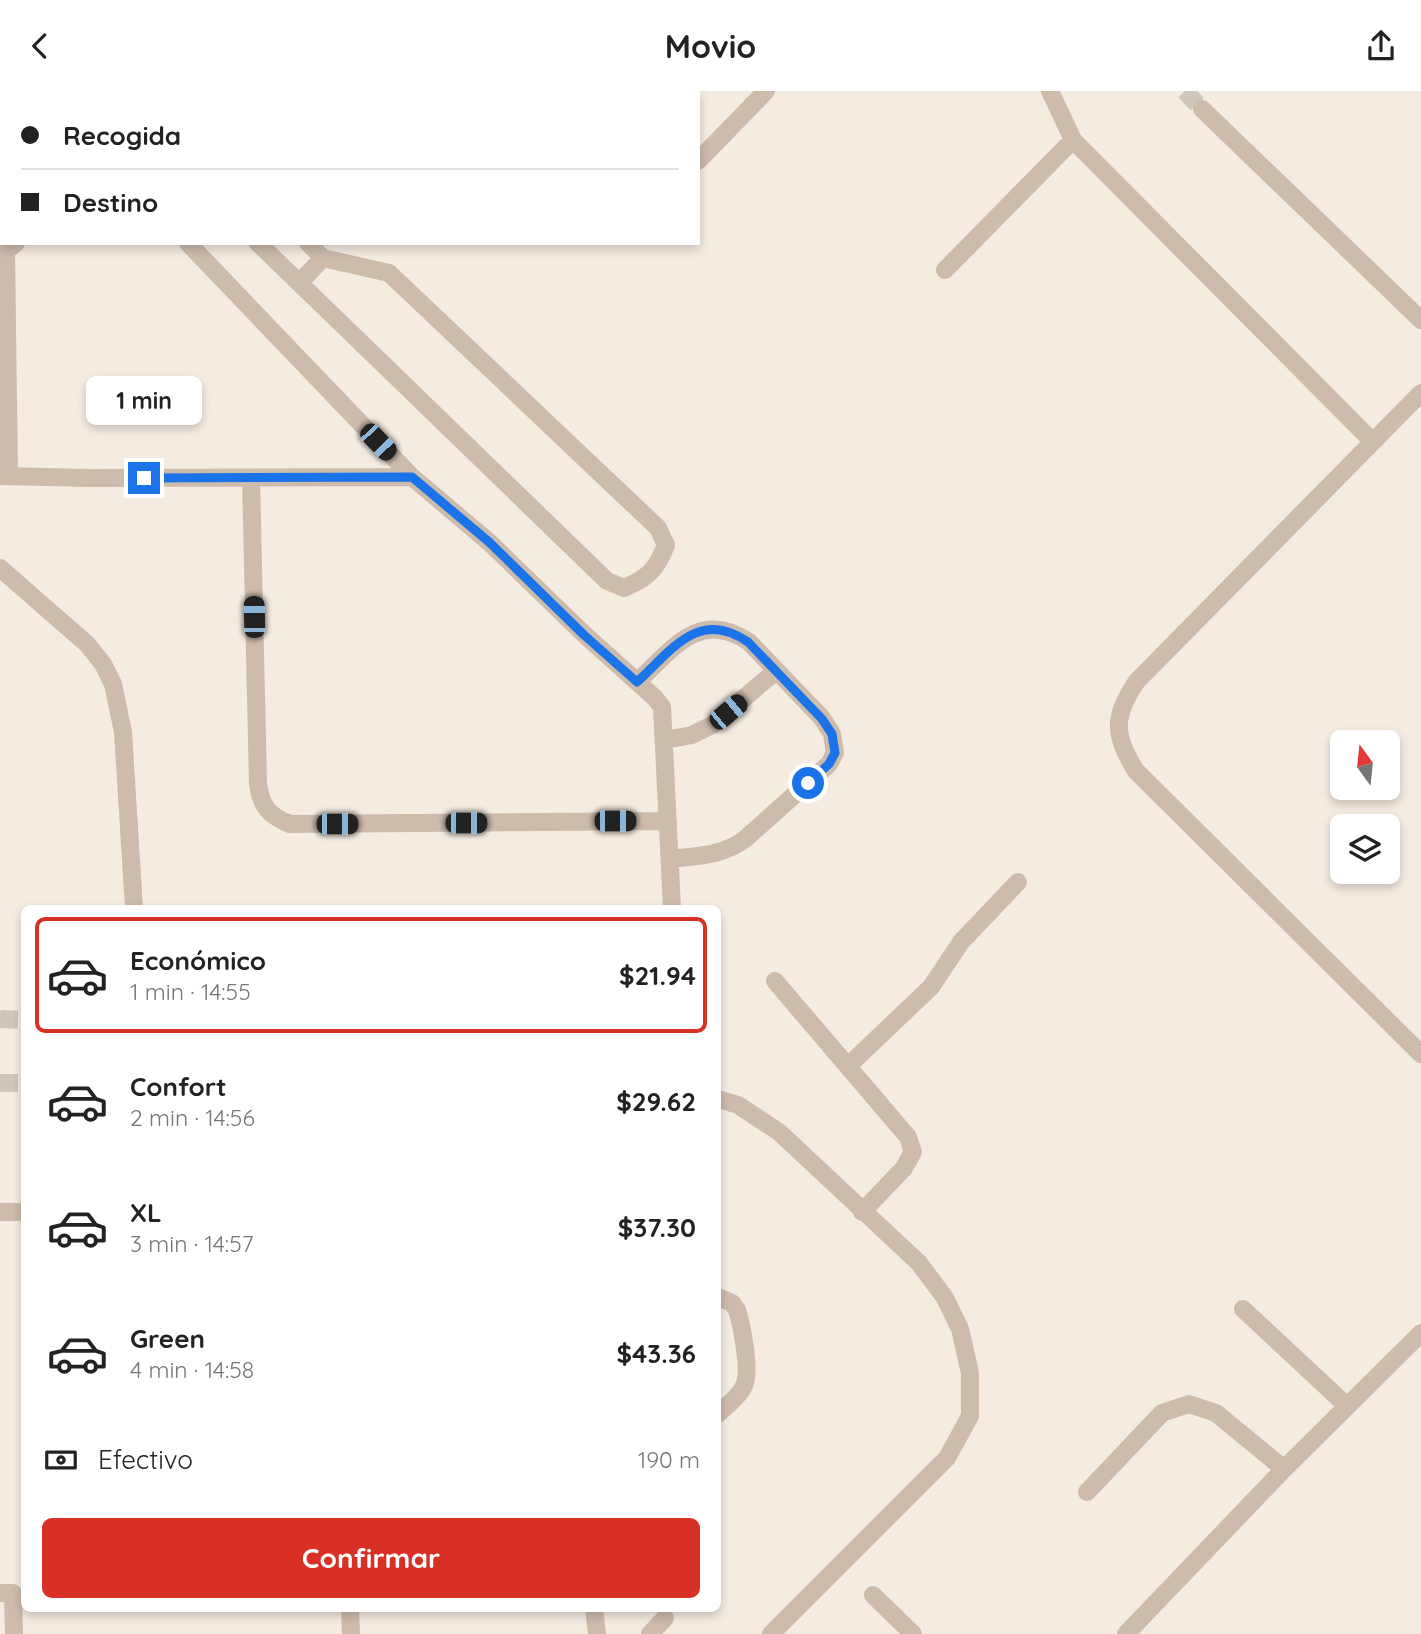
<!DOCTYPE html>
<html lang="es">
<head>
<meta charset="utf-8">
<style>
	body { margin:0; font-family:Quicksand,sans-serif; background:#f2f2f2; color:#222; height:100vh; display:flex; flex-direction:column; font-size:26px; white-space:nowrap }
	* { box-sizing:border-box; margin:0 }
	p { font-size:23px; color:#767676 }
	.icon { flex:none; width:38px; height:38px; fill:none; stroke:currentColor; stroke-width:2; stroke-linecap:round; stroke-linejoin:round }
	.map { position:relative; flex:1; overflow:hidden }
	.details { position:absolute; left:21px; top:814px; width:700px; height:707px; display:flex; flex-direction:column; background:#fff; border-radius:10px; box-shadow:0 4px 10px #0003 }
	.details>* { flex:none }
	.guide { position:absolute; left:0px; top:0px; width:700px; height:154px; box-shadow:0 4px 10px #0003; display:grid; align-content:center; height:154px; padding:0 21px; background:#fff }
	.needle { width:46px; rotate:345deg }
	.buttons { position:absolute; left:1330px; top:639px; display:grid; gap:14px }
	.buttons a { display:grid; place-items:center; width:70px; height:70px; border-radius:10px; background:#fff; box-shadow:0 4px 10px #0003; font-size:35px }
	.end { position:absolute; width:32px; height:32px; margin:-16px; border:9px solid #1a73e8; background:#fff; box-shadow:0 0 0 4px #fff }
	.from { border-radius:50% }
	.bubble { position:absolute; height:49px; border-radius:10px; background:#fff; box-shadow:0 4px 10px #0003; font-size:23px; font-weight:700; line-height:49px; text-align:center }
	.car { position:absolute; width:21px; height:42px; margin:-21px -10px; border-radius:9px; box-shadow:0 0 5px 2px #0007; background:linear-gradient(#222 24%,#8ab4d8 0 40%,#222 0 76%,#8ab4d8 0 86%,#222 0) }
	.guide b { display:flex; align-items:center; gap:24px; height:66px; font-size:26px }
	.guide b+b { border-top:2px solid #e0e0e0 }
	.guide i { width:18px; height:18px; background:#222 }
	ul { padding:12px 0 0; list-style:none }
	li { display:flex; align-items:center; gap:21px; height:116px; margin:0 14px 10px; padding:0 7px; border:4px solid transparent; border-radius:10px }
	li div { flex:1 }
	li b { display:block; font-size:26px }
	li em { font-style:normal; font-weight:700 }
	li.current { border-color:#d93025 }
	li>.icon { width:63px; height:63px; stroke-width:1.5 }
	.pay { display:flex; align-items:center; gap:18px; height:77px; padding:0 21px; font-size:26px }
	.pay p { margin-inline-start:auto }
	.primary-button { display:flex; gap:14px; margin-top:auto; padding:14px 21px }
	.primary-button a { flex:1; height:80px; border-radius:10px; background:#d93025; color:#fff; font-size:28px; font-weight:700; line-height:80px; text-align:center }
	header { display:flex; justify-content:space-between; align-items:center; height:91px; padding:0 21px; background:#fff; font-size:32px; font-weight:700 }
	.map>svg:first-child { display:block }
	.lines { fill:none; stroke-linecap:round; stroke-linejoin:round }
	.minor-tunnel { stroke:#cfc6bd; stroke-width:18; stroke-dasharray:18 9; stroke-linecap:butt }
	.minor { stroke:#cdbbac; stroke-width:18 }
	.route { stroke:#1a73e8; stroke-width:9 }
</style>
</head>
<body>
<header><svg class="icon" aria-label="back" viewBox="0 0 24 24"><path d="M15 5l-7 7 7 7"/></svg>Movio<svg class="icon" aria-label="share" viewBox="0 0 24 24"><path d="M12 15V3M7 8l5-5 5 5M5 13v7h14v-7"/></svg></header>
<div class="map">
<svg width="1421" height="1543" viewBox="0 0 1421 1543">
	<rect width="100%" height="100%" fill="#f4ebe1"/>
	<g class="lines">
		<path class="minor-tunnel" d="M 1185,0 L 1202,18
			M 0,928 L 24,929
			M 0,992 L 24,992"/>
		<path class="minor" d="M 110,0 L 111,2
			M 166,0 L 167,2
			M 545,0 L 547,2
			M 1050,0 L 1073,49 L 1372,350
			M 38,2 L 40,0
			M 1202,18 L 1421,229
			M 0,30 L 2,29
			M 698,70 L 766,0
			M 188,152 L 412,386
			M 258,152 L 607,490 L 624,497 C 648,487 657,478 666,454 L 658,437 L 389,182 L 323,167 L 308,152
			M 945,179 L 1073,49
			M 299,192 L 323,167
			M 1421,302 L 1137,590 C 1113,625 1113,644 1136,680 L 1421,963
			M 0,385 L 89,387 L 412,386 L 489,451 L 585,544 L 655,607 L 662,616 L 672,817
			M 9,385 L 6,160 L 16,152
			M 251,387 L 258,693 C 261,715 269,725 290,733 L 668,730
			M 0,477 L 87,553 L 103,573 L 113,593 L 123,641 L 134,817
			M 637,591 C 672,559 699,517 749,551 L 822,627 L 832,643 L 835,662 L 829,673 L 745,748 C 723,765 696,765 670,768
			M 665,649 L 692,644 L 712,634 L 776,580
			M 775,890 L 908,1046 L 913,1061 L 904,1077 L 862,1121
			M 848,975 L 931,896 L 961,851 L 1018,791
			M 718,1008 L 738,1014 L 779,1041 L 919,1172 L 945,1207 L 960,1238 L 970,1282 L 970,1325 L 947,1367 L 771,1543
			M 0,1121 L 24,1121
			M 718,1206 L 732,1212 L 737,1219 C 742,1235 751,1280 744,1295 C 739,1306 726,1315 718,1323
			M 1243,1218 L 1347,1315
			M 1087,1401 L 1162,1322 L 1189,1313 L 1216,1322 L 1284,1378
			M 0,1502 L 13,1502 L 14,1543
			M 873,1504 L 913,1543
			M 350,1517 L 351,1543
			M 594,1517 L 597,1543
			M 650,1543 L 665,1527
			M 1126,1543 L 1284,1378 L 1421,1242"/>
	</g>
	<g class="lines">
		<path class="route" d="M 144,387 L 412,386 L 489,451 L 584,544 L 637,591 C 672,559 699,517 748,551 L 822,628 L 832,643 L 835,662 L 829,673 L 808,692"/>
	</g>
</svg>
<div class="buttons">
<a><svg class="needle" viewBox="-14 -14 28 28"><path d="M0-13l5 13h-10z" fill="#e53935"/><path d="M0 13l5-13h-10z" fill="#767676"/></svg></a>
<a><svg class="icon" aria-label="layers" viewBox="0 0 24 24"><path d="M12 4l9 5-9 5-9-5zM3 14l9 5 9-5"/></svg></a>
</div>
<i class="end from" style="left:808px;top:692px"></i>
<i class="end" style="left:144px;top:387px"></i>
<div class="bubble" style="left:86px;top:285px;width:116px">1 min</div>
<i class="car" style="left:378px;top:351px;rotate:136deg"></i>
<i class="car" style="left:254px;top:526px;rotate:359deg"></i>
<i class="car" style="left:728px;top:621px;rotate:50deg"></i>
<i class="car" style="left:615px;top:730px;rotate:90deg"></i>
<i class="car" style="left:466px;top:732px;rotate:90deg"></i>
<i class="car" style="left:337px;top:733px;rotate:90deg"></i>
<div class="guide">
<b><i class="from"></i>Recogida</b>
<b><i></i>Destino</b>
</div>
<section class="details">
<ul>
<li class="current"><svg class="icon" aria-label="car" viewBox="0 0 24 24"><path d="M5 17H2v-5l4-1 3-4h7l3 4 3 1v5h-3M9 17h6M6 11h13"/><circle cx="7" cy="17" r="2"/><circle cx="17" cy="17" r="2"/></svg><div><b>Económico</b><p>1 min · 14:55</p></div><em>$21.94</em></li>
<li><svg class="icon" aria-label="car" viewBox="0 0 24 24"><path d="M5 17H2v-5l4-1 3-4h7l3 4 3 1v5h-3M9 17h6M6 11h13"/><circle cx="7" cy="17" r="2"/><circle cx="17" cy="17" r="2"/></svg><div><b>Confort</b><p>2 min · 14:56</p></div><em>$29.62</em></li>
<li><svg class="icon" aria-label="car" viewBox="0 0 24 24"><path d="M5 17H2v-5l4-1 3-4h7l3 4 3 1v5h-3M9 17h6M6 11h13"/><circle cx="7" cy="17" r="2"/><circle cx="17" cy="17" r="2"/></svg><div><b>XL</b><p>3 min · 14:57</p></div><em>$37.30</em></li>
<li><svg class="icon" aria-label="car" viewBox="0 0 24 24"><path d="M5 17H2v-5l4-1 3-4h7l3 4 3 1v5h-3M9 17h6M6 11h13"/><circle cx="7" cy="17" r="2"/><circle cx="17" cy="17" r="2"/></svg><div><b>Green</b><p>4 min · 14:58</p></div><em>$43.36</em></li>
</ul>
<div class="pay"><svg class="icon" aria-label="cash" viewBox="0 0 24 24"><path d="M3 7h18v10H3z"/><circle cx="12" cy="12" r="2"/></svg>Efectivo<p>190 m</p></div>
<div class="primary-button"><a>Confirmar</a></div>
</section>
</div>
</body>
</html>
